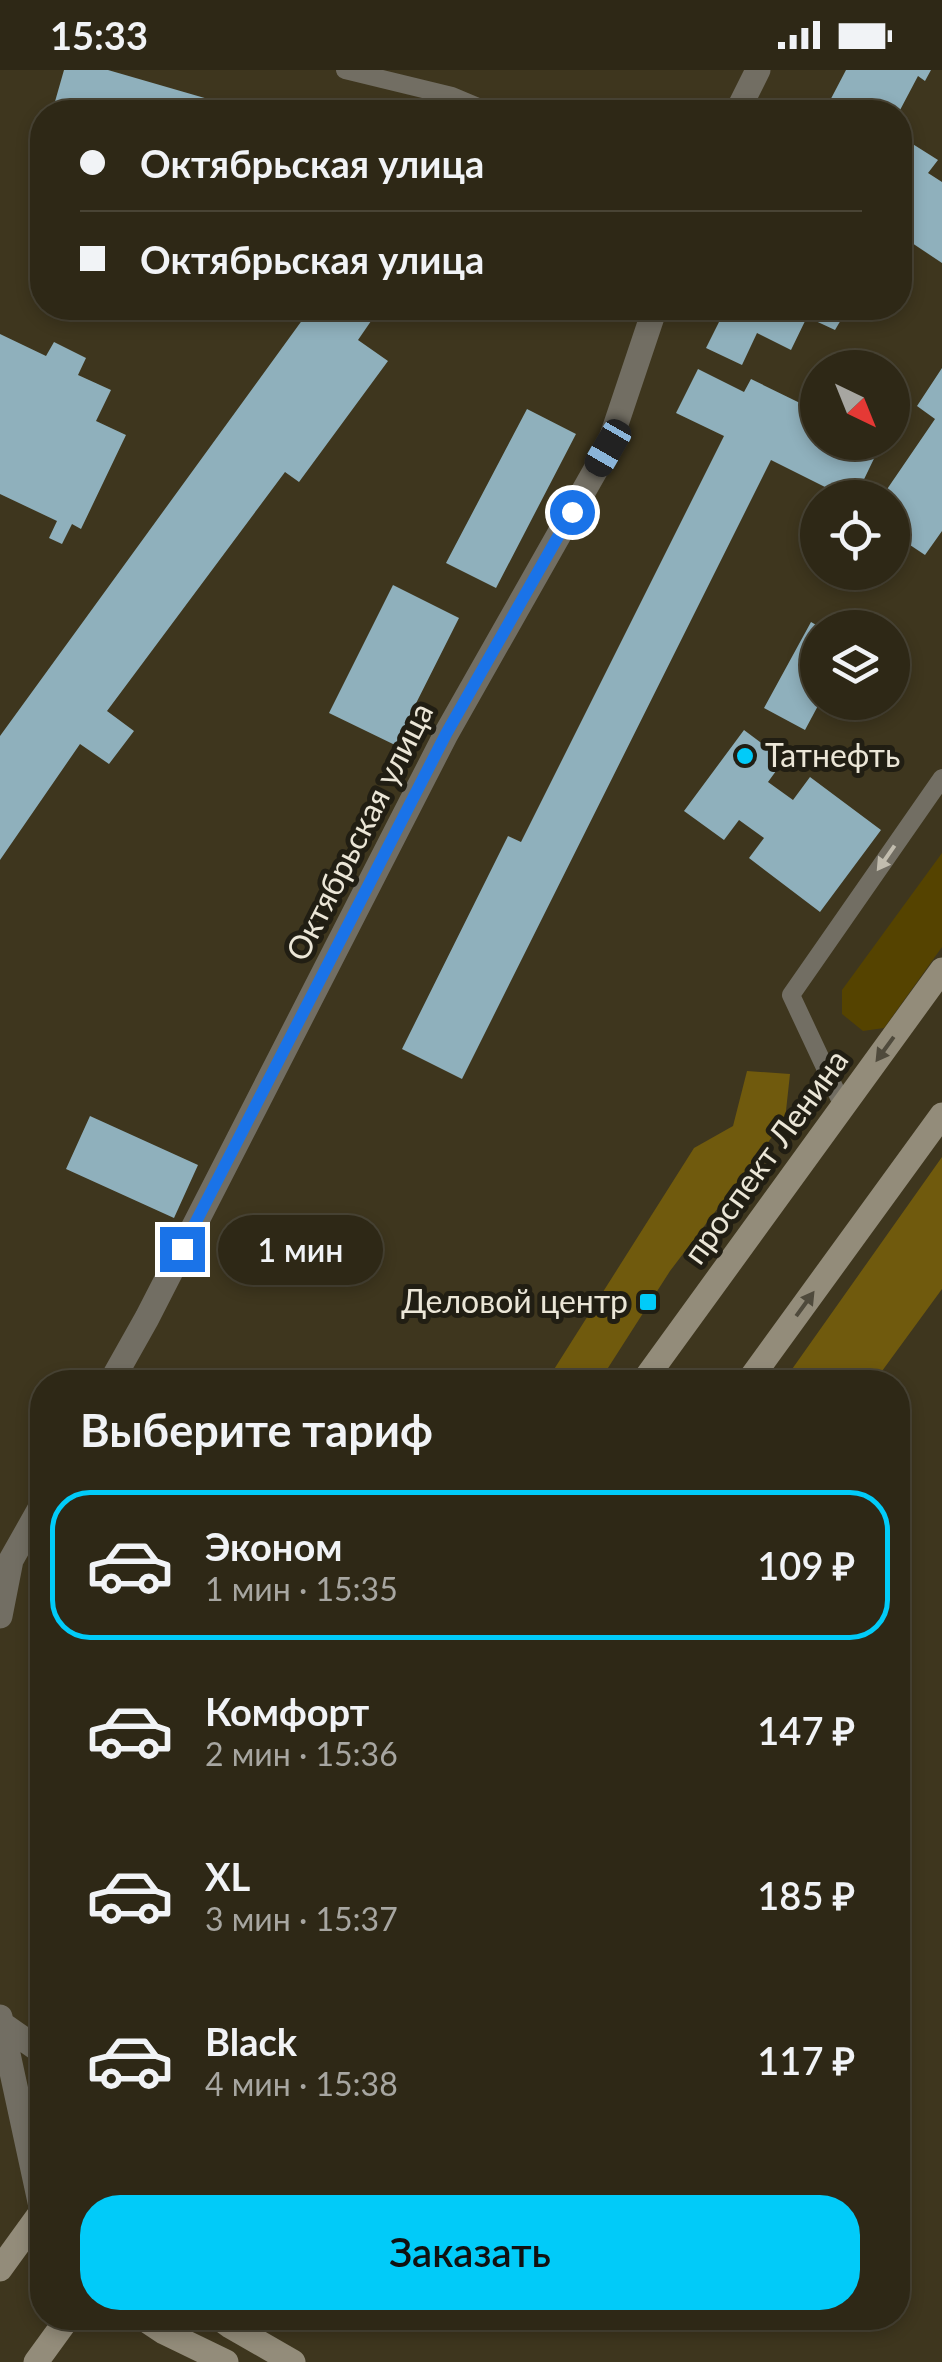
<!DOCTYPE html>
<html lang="ru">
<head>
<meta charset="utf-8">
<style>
	body { margin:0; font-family:Lato,sans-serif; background:#3a3423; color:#f1f3f6; height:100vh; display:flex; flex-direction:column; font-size:38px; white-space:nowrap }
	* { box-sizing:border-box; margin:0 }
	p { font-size:32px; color:#a7a6a1 }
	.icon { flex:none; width:55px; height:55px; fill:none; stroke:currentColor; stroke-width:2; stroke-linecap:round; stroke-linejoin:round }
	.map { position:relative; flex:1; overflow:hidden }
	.drawer { position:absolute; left:30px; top:1300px; width:880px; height:960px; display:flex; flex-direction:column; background:#2e2816; border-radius:40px; box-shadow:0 5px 15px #0003,0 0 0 2px #494435 }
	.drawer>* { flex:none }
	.top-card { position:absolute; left:30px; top:30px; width:882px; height:220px; border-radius:40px; box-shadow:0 5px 15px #0003,0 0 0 2px #494435; display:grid; align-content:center; height:220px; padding:0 50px; background:#2e2816 }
	.needle { width:65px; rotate:137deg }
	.buttons { position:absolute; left:800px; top:280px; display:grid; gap:20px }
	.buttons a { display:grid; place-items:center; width:110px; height:110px; border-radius:50%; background:#2e2816; box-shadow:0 5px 15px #0003,0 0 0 2px #494435; font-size:50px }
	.end { position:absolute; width:45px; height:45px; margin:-22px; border:12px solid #1a73e8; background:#fff; box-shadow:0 0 0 5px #fff }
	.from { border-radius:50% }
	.bubble { position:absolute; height:70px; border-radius:35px; background:#2e2816; box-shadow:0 5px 15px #0003,0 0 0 2px #494435; font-size:32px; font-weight:600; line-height:70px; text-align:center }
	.car { position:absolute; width:30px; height:60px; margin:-30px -15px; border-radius:12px; box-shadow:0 0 8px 2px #0007; background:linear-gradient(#222 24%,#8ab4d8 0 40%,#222 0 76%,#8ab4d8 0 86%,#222 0) }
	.top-card b { display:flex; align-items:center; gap:35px; height:95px; font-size:38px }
	.top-card b+b { border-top:2px solid #494435 }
	.top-card i { width:25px; height:25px; background:#f1f3f6 }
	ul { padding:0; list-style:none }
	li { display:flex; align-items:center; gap:30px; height:150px; margin:0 20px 15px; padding:0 30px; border:5px solid transparent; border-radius:40px }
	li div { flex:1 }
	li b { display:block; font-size:38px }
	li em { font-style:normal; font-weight:600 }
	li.on { border-color:#01cbf9 }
	li>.icon { width:90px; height:90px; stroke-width:1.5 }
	h2 { padding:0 50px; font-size:45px; line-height:120px }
	.primary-button { display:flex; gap:20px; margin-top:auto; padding:20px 50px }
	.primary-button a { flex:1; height:115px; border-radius:40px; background:#01cbf9; color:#111; font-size:40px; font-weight:600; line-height:115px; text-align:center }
	.status { display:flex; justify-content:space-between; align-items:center; height:70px; padding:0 50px; background:#2e2816; direction:ltr }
	.status svg { height:28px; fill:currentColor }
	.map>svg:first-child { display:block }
	.green { fill:#554300 }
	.forest { fill:#705a0d }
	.building { fill:#8fb0bc }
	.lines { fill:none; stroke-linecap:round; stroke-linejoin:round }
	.lane { stroke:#726e63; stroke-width:18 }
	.street { stroke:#726e63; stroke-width:25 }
	.secondary { stroke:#938c7a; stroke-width:25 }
	.oneway { fill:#c1bcae }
	.oneway2 { fill:#4f4a3c }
	.route { stroke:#1a73e8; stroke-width:12 }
	.poi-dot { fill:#01cbf9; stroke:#211e13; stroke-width:4 }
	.labels { text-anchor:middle; stroke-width:10; stroke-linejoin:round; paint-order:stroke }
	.poi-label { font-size:32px; fill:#ebe6d7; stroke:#211e13; text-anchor:start }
	.street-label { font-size:32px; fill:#ebe6d7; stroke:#211e13 }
</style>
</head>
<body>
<div class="status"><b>15:33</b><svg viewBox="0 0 49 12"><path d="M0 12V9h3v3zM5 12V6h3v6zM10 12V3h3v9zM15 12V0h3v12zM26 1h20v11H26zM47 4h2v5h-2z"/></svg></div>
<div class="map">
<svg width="942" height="2292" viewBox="0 0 942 2292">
	<rect width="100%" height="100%" fill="#3e361e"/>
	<path class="green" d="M 942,783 L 942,877 L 884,958 L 863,961 L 842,944 L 842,920 Z"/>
	<path class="forest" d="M 747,1001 L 790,1004 L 785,1050 L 670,1201 L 599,1312 L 546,1312 L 694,1078 L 733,1056 Z
		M 942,1087 L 942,1219 L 874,1312 L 797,1312 L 790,1302 Z"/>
	<path class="building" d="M 64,0 L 108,0 L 253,42 L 52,42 Z
		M 846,0 L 931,0 L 925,11 L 918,6 L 899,42 L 824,42 Z
		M 900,66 L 938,90 L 928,103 L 942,112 L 942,193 L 900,165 Z
		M 311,238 L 380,238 L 358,270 L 388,291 L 299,412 L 285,402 L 107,641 L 134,661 L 109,694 L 80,674 L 0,790 L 0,666 Z
		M 726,238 L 848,238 L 835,260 L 807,247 L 791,280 L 757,263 L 742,295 L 706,278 Z
		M 0,264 L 46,286 L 54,272 L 86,288 L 78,305 L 111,320 L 96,351 L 126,365 L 81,459 L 72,454 L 62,474 L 49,468 L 57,451 L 0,424 Z
		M 942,298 L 942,461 L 925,485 L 892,463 L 892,428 L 881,428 L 935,349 L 917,336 Z
		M 698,299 L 744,322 L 751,309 L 800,333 L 805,323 L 818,329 L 818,372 L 882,372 L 855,428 L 847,428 L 771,390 L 462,1009 L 402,979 L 508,766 L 521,772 L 724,366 L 676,343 Z
		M 527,339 L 576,364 L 496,518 L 446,493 Z
		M 393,515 L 459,548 L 395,675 L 329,643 Z
		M 811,552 L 818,556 L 818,632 L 820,632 L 805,660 L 764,638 Z
		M 744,660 L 784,690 L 768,712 L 793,730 L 810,707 L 881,760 L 820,842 L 749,788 L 764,768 L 739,750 L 724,770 L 684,741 Z
		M 90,1046 L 198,1095 L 174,1148 L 66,1099 Z"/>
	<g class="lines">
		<path class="lane" d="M 345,0 L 452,26 L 490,42
			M 843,1036 L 791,925 L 942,708"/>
		<path class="street" d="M 737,42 L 758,0
			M 111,1312 L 147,1248 L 446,664 L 608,378 L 655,238
			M 0,1546 L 11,1490 L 42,1435
			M 0,1947 L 42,2141
			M 2,1954 L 42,1982"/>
		<path class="secondary" d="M 643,1312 L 942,900
			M 748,1312 L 942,1045
			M 0,2199 L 42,2141
			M 143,2248 L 164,2262 L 226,2292
			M 219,2248 L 230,2256 L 293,2292
			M 36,2292 L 68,2248"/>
	</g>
	<defs><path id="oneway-solid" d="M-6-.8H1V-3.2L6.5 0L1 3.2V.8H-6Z" transform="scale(2.5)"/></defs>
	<use class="oneway" href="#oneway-solid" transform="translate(886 788) rotate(125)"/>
	<g class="oneway2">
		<use href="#oneway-solid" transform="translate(885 979) rotate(126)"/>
		<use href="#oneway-solid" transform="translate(805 1234) rotate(-54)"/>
	</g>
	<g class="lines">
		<path class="route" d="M 182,1179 L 446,664 L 572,442"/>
	</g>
	<g class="poi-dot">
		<circle cx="745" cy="686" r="10"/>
		<rect x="638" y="1222" width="20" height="20" rx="5"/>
	</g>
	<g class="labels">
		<g class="poi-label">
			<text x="765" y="697">Татнефть</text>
			<text x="628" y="1243" text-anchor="end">Деловой центр</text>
		</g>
		<g class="street-label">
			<text transform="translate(360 762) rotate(-63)" y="11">Октябрьская улица</text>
			<text transform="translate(766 1087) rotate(-54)" y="11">проспект Ленина</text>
		</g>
	</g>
</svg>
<div class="buttons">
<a><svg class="needle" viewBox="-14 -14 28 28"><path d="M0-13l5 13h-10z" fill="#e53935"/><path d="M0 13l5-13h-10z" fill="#a7a6a1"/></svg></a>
<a><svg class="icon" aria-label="locate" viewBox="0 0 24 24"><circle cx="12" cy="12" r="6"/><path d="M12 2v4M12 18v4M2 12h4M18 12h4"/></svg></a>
<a><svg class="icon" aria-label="layers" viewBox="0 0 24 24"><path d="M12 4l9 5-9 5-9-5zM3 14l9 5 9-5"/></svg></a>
</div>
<i class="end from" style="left:572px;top:442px"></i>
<i class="end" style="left:182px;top:1179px"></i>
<div class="bubble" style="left:218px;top:1145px;width:165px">1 мин</div>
<i class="car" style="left:608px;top:378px;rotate:210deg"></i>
<div class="top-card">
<b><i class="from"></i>Октябрьская улица</b>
<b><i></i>Октябрьская улица</b>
</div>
<section class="drawer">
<h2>Выберите тариф</h2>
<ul>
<li class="on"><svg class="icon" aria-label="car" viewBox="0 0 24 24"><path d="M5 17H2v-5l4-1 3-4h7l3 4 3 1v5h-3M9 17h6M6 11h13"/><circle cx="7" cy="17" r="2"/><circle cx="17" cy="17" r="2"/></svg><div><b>Эконом</b><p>1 мин · 15:35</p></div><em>109 ₽</em></li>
<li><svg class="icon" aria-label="car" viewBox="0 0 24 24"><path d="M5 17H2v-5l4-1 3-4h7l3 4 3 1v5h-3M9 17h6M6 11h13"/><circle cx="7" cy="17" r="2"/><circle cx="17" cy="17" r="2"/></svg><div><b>Комфорт</b><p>2 мин · 15:36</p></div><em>147 ₽</em></li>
<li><svg class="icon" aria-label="car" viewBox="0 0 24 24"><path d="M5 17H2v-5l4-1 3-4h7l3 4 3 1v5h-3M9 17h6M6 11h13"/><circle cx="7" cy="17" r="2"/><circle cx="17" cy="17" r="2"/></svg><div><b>XL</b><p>3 мин · 15:37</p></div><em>185 ₽</em></li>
<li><svg class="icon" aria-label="car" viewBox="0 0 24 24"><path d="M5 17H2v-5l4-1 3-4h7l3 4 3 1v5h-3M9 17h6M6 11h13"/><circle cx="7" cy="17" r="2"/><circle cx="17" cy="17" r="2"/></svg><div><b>Black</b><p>4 мин · 15:38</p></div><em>117 ₽</em></li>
</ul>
<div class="primary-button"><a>Заказать</a></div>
</section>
</div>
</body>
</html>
